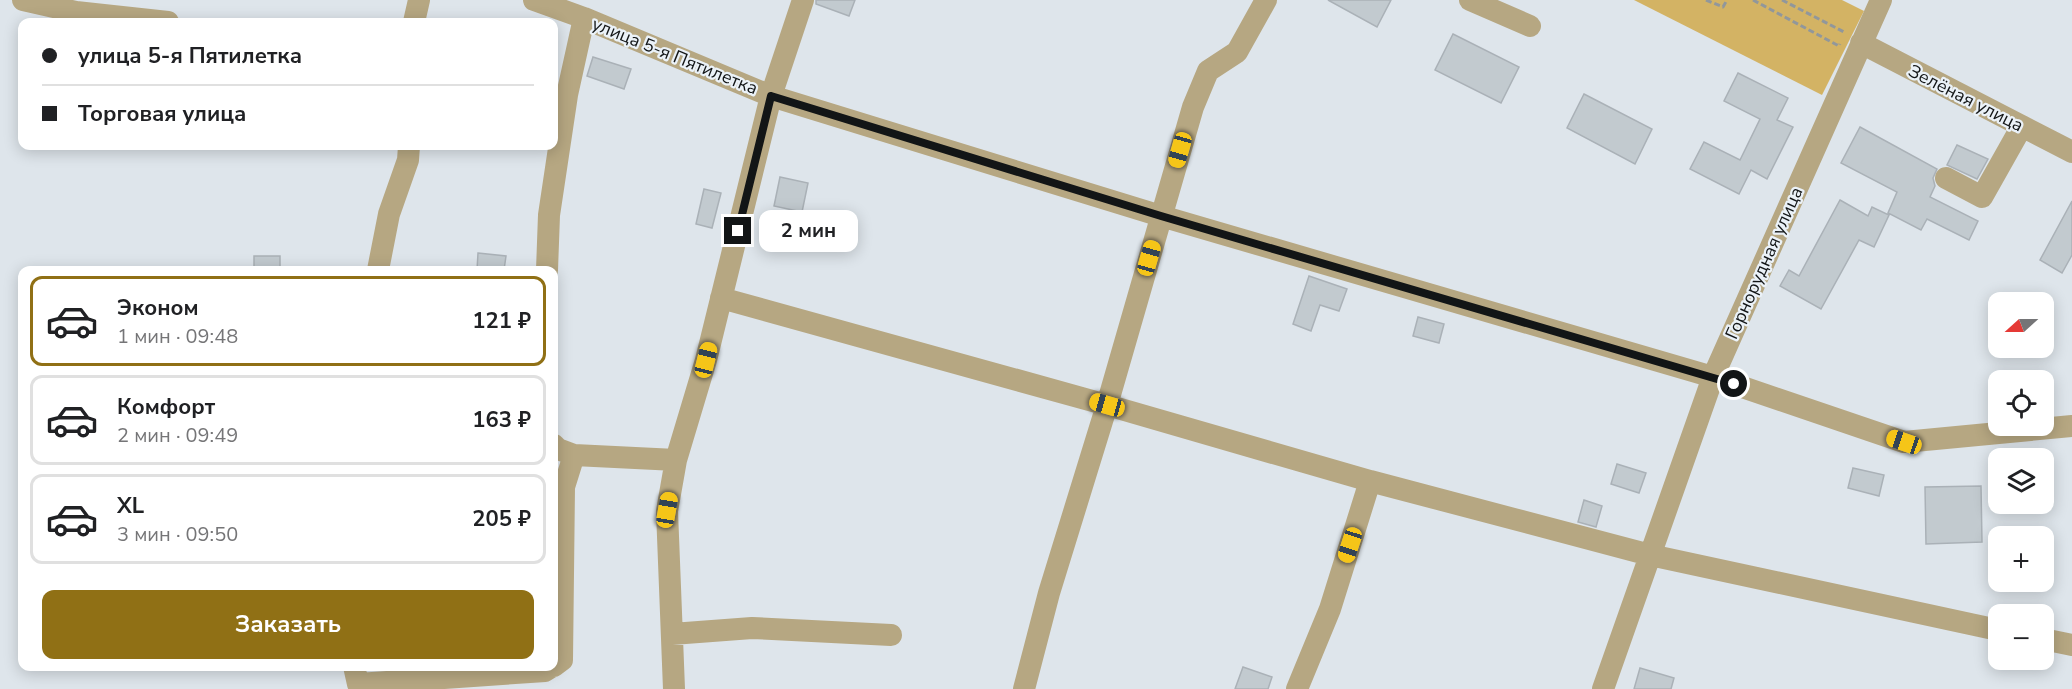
<!DOCTYPE html>
<html lang="ru">
<head>
<meta charset="utf-8">
<style>
	body { margin:0; font-family:"Nunito Sans",sans-serif; background:#f6f6f6; color:#202124; height:100vh; display:flex; flex-direction:column; font-size:22px; white-space:nowrap }
	* { box-sizing:border-box; margin:0 }
	p { font-size:20px; color:#757577 }
	.icon { flex:none; width:33px; height:33px; fill:none; stroke:currentColor; stroke-width:2; stroke-linecap:round; stroke-linejoin:round }
	.map { position:relative; flex:1; overflow:hidden }
	.side { position:absolute; left:18px; top:266px; width:540px; height:405px; display:flex; flex-direction:column; background:#fff; border-radius:12px; box-shadow:0 3px 15px #0003 }
	.side>* { flex:none }
	.top-card { position:absolute; left:18px; top:18px; width:540px; height:132px; border-radius:12px; box-shadow:0 3px 15px #0003; display:grid; align-content:center; height:132px; padding:0 24px; background:#fff }
	.needle { width:39px; rotate:249deg }
	.buttons { position:absolute; left:1988px; top:292px; display:grid; gap:12px }
	.buttons a { display:grid; place-items:center; width:66px; height:66px; border-radius:12px; background:#fff; box-shadow:0 3px 15px #0003; font-size:30px }
	.end { position:absolute; width:27px; height:27px; margin:-14px; border:8px solid #121516; background:#fff; box-shadow:0 0 0 3px #fff }
	.from { border-radius:50% }
	.bubble { position:absolute; height:42px; border-radius:12px; background:#fff; box-shadow:0 3px 15px #0003; font-size:20px; font-weight:700; line-height:42px; text-align:center }
	.car { position:absolute; width:18px; height:36px; margin:-18px -9px; border-radius:8px; box-shadow:0 0 4px 2px #0007; background:linear-gradient(#f5c518 24%,#345 0 40%,#f5c518 0 76%,#345 0 86%,#f5c518 0) }
	.top-card b { display:flex; align-items:center; gap:21px; height:57px; font-size:22px }
	.top-card b+b { border-top:2px solid #e0e0e0 }
	.top-card i { width:15px; height:15px; background:#202124 }
	ul { padding:10px 0 0; list-style:none }
	li { display:flex; align-items:center; gap:18px; height:90px; margin:0 12px 9px; padding:0 12px; border:3px solid #e0e0e0; border-radius:12px }
	li div { flex:1 }
	li b { display:block; font-size:22px }
	li em { font-style:normal; font-weight:700 }
	li.selected { border-color:#907015 }
	li>.icon { width:54px; height:54px; stroke-width:1.5 }
	.action { display:flex; gap:12px; margin-top:auto; padding:12px 24px }
	.action a { flex:1; height:69px; border-radius:12px; background:#907015; color:#fff; font-size:24px; font-weight:700; line-height:69px; text-align:center }
	.map>svg:first-child { display:block }
	.green { fill:#d3b364 }
	.building { fill:#c2cacf; stroke:#aab1b7; stroke-width:1.5 }
	.lines { fill:none; stroke-linecap:round; stroke-linejoin:round }
	.path { stroke:#91979b; stroke-width:3; stroke-dasharray:6 3; stroke-linecap:butt }
	.minor { stroke:#b6a782; stroke-width:22 }
	.route { stroke:#121516; stroke-width:8 }
	.labels { text-anchor:middle; stroke-width:4.5; stroke-linejoin:round; paint-order:stroke }
	.street-label { font-size:18px; fill:#121516; stroke:#ebf2f8 }
</style>
</head>
<body>
<div class="map">
<svg width="2072" height="689" viewBox="0 0 2072 689">
	<rect width="100%" height="100%" fill="#dee5eb"/>
	<path class="green" d="M 1634,0 L 1842,0 L 1864,11 L 1822,95 Z"/>
	<path class="building" d="M 816,0 L 855,0 L 849,16 L 816,4 Z
		M 1328,0 L 1391,0 L 1377,27 Z
		M 1453,34 L 1519,67 L 1501,103 L 1435,70 Z
		M 593,57 L 631,69 L 624,89 L 587,76 Z
		M 1738,73 L 1788,98 L 1777,120 L 1793,127 L 1767,179 L 1751,170 L 1739,194 L 1690,169 L 1704,142 L 1740,160 L 1760,119 L 1724,101 Z
		M 1584,94 L 1652,129 L 1635,164 L 1567,128 Z
		M 1860,127 L 1937,169 L 1933,178 L 1935,186 L 1930,197 L 1978,221 L 1969,240 L 1927,219 L 1921,230 L 1888,213 L 1897,192 L 1841,163 Z
		M 1957,145 L 1988,159 L 1977,179 L 1947,165 Z
		M 780,177 L 808,183 L 802,212 L 774,206 Z
		M 704,189 L 721,193 L 712,228 L 696,224 Z
		M 1840,200 L 1868,216 L 1872,207 L 1889,215 L 1874,247 L 1859,240 L 1821,309 L 1780,286 L 1789,270 L 1799,276 Z
		M 2072,201 L 2072,255 L 2062,273 L 2040,260 Z
		M 478,253 L 506,256 L 504,270 L 477,270 Z
		M 254,256 L 280,256 L 280,270 L 254,270 Z
		M 1309,276 L 1347,289 L 1339,311 L 1320,305 L 1311,331 L 1293,324 Z
		M 1418,317 L 1444,324 L 1439,343 L 1413,336 Z
		M 1617,464 L 1646,473 L 1639,493 L 1611,484 Z
		M 1853,468 L 1884,475 L 1879,496 L 1848,488 Z
		M 1981,486 L 1982,542 L 1926,544 L 1925,487 Z
		M 1584,500 L 1602,506 L 1596,527 L 1578,522 Z
		M 1243,667 L 1272,677 L 1268,689 L 1235,689 Z
		M 1640,668 L 1674,678 L 1671,689 L 1634,689 Z"/>
	<g class="lines">
		<path class="path" d="M 1706,0 L 1723,7 L 1727,0
			M 1753,0 L 1839,46 L 1840,44
			M 1782,0 L 1846,33"/>
		<path class="minor" d="M 23,0 L 76,12 L 168,22
			M 534,0 L 584,18 L 771,96 L 1161,216 L 1713,377 L 1904,442 L 2072,426
			M 1470,0 L 1530,26
			M 414,22 L 419,0
			M 1861,43 L 2072,152
			M 1946,178 L 1982,197 L 2022,126
			M 378,270 L 389,214 L 408,160 L 409,146
			M 547,270 L 549,215 L 567,95 L 584,18
			M 721,298 L 1107,405 L 1370,481 L 1650,555 L 1998,630
			M 554,445 L 558,449 L 574,455 L 676,460
			M 672,634 L 752,628 L 891,635
			M 2043,639 L 2072,645
			M 354,666 L 358,684 L 545,671 L 553,666
			M 554,666 L 562,660 L 564,487 L 574,455
			M 674,689 L 667,511 L 676,460 L 706,360 L 771,96 L 803,0
			M 1024,689 L 1049,593 L 1107,405 L 1193,107 L 1208,71 L 1237,52 L 1266,0
			M 1297,689 L 1330,609 L 1370,481
			M 1603,689 L 1713,377 L 1881,0"/>
	</g>
	<g class="lines">
		<path class="route" d="M 738,231 L 771,96 L 1161,216 L 1734,384"/>
	</g>
	<g class="labels">
		<g class="street-label">
			<text transform="translate(675 56) rotate(22)" y="6">улица 5-я Пятилетка</text>
			<text transform="translate(1966 98) rotate(27)" y="6">Зелёная улица</text>
			<text transform="translate(1764 263) rotate(-66)" y="6">Горнорудная улица</text>
		</g>
	</g>
</svg>
<div class="buttons">
<a><svg class="needle" viewBox="-14 -14 28 28"><path d="M0-13l5 13h-10z" fill="#e53935"/><path d="M0 13l5-13h-10z" fill="#757577"/></svg></a>
<a><svg class="icon" aria-label="locate" viewBox="0 0 24 24"><circle cx="12" cy="12" r="6"/><path d="M12 2v4M12 18v4M2 12h4M18 12h4"/></svg></a>
<a><svg class="icon" aria-label="layers" viewBox="0 0 24 24"><path d="M12 4l9 5-9 5-9-5zM3 14l9 5 9-5"/></svg></a>
<a>+</a>
<a>−</a>
</div>
<i class="end from" style="left:1734px;top:384px"></i>
<i class="end" style="left:738px;top:231px"></i>
<div class="bubble" style="left:759px;top:210px;width:99px">2 мин</div>
<i class="car" style="left:1180px;top:150px;rotate:196deg"></i>
<i class="car" style="left:1149px;top:258px;rotate:16deg"></i>
<i class="car" style="left:706px;top:360px;rotate:14deg"></i>
<i class="car" style="left:1107px;top:405px;rotate:286deg"></i>
<i class="car" style="left:1904px;top:442px;rotate:289deg"></i>
<i class="car" style="left:667px;top:510px;rotate:10deg"></i>
<i class="car" style="left:1350px;top:545px;rotate:198deg"></i>
<div class="top-card">
<b><i class="from"></i>улица 5-я Пятилетка</b>
<b><i></i>Торговая улица</b>
</div>
<section class="side">
<ul>
<li class="selected"><svg class="icon" aria-label="car" viewBox="0 0 24 24"><path d="M5 17H2v-5l4-1 3-4h7l3 4 3 1v5h-3M9 17h6M6 11h13"/><circle cx="7" cy="17" r="2"/><circle cx="17" cy="17" r="2"/></svg><div><b>Эконом</b><p>1 мин · 09:48</p></div><em>121 ₽</em></li>
<li><svg class="icon" aria-label="car" viewBox="0 0 24 24"><path d="M5 17H2v-5l4-1 3-4h7l3 4 3 1v5h-3M9 17h6M6 11h13"/><circle cx="7" cy="17" r="2"/><circle cx="17" cy="17" r="2"/></svg><div><b>Комфорт</b><p>2 мин · 09:49</p></div><em>163 ₽</em></li>
<li><svg class="icon" aria-label="car" viewBox="0 0 24 24"><path d="M5 17H2v-5l4-1 3-4h7l3 4 3 1v5h-3M9 17h6M6 11h13"/><circle cx="7" cy="17" r="2"/><circle cx="17" cy="17" r="2"/></svg><div><b>XL</b><p>3 мин · 09:50</p></div><em>205 ₽</em></li>
</ul>
<div class="action"><a>Заказать</a></div>
</section>
</div>
</body>
</html>
